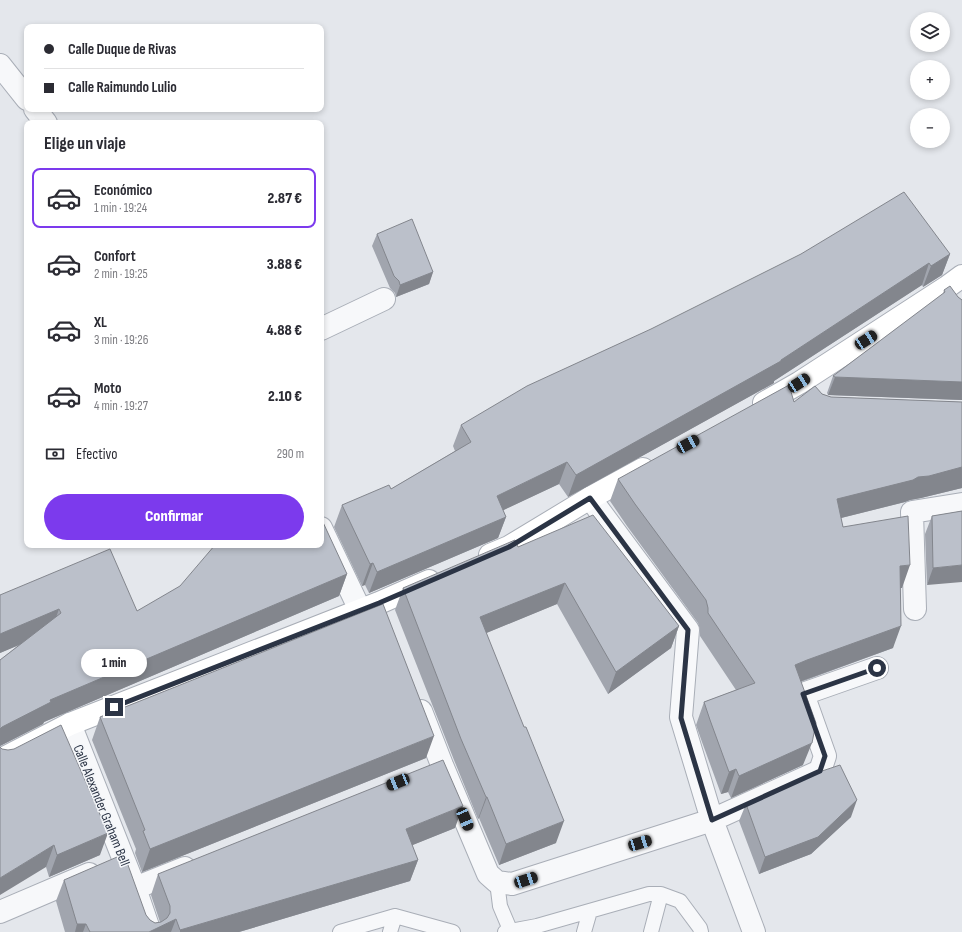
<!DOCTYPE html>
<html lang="es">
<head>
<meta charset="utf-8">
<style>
	body { margin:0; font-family:"Sofia Sans Condensed",sans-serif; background:#f7f7f7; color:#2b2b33; height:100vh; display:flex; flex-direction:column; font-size:15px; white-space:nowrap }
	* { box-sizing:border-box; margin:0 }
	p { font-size:13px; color:#7c7c81 }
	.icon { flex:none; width:22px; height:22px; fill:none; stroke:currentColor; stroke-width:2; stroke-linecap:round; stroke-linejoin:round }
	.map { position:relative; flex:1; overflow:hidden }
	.sheet { position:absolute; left:24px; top:120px; width:300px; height:428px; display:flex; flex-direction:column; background:#fff; border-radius:8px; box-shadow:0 2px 6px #0003 }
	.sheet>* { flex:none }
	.guide { position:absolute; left:24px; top:24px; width:300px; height:88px; border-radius:8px; box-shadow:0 2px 6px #0003; display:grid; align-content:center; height:88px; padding:0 20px; background:#fff }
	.controls { position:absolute; left:910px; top:12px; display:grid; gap:8px }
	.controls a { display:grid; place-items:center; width:40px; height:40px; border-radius:50%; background:#fff; box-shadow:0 2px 6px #0003; font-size:20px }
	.end { position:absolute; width:18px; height:18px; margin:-9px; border:5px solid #2b3445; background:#fff; box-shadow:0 0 0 2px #fff }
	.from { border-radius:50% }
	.bubble { position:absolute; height:28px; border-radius:14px; background:#fff; box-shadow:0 2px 6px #0003; font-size:13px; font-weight:800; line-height:28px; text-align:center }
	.car { position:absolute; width:12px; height:24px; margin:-12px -6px; border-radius:5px; box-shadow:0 0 3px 1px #0007; background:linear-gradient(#222 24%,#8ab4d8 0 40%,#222 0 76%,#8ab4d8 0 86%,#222 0) }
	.guide b { display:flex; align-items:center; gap:14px; height:38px; font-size:15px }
	.guide b+b { border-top:1px solid #e1e1e2 }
	.guide i { width:10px; height:10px; background:#2b2b33 }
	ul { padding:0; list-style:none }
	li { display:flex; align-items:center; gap:12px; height:60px; margin:0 8px 6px; padding:0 12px; border:2px solid transparent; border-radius:8px }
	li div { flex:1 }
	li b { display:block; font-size:15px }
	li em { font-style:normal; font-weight:800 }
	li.current { border-color:#7c3aed }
	li>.icon { width:36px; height:36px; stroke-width:1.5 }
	h2 { padding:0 20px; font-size:18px; line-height:48px }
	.pay { display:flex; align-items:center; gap:10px; height:44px; padding:0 20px; font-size:15px }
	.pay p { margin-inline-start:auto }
	.button { display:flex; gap:8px; margin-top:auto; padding:8px 20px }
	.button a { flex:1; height:46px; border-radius:24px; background:#7c3aed; color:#fff; font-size:16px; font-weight:800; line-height:46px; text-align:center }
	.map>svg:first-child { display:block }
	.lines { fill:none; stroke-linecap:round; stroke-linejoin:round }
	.lane-casing { stroke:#a9aeb7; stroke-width:16 }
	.street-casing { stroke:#a9aeb7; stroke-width:24 }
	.secondary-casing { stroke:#a9aeb7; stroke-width:24 }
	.lane { stroke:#f7f8fa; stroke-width:14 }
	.street { stroke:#f7f8fa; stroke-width:22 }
	.secondary { stroke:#fff; stroke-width:22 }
	.wall { fill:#a1a5ae }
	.shaded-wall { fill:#83868d }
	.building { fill:#bbc0ca; stroke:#83868d }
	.route { stroke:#2b3445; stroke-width:5 }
	.labels { text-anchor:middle; stroke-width:3; stroke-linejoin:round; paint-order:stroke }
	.street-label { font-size:14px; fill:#2b3445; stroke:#f4f6f9 }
</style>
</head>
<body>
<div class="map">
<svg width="962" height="932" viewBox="0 0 962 932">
	<rect width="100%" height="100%" fill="#e4e7ec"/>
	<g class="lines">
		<g class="lane-casing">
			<path id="lane" d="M 497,882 L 500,906 L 511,932
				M 340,932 L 395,916 L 453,932
				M 390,932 L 395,916
				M 505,932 L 537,926 L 649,894 L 661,894 L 680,901 L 700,928 L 701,932
				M 584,932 L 590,911
				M 651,932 L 661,894"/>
		</g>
		<g class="street-casing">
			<path id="street" d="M 0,65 L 27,99
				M 35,109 L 46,123
				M 321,329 L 384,299
				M 590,498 L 688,630 L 681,717 L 712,820 L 754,932
				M 321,528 L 360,610
				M 915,609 L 912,512 L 962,504
				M 421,711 L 442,765 L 488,874 L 497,882 L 512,884 L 712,820 L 820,771 L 825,756 L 803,694 L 877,668
				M 70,724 L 135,888 L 150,932
				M 135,888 L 185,868
				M 0,912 L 89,874"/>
		</g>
		<g class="secondary-casing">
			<path id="secondary" d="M 764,403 L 799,383 L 947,287 L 962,276
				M 490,555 L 509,547 L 590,498 L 643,469
				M 0,760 L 70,724 L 379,603 L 429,581"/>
		</g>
		<use href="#lane" class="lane"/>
		<use href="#street" class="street"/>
		<use href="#secondary" class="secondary"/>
	</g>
	<path class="wall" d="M 377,234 L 433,272 L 429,284 L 396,297 L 395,293 L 390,288 L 372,246 Z
		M 950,254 L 942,275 L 923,287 L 922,285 L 774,381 L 774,383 L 568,497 L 559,484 L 503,510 L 506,517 L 498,538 L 369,593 L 365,585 L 362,586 L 334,527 L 342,505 L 391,489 L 455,451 L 453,446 L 461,425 Z
		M 944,290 L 958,297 L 962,300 L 962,400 L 828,395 L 827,393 L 833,376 L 943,294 Z
		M 822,394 L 831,397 L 962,402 L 962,488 L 921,498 L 910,500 L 905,502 L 841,518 L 843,527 L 902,588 L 900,588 L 893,648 L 801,682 L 803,765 L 731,798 L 728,792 L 721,794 L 702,742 L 696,725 L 704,702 L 736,690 L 700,636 L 700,630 L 698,623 L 627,526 L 610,501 L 618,479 L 794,402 Z
		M 962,511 L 927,585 L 925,534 L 932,516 Z
		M 518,547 L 679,626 L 671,648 L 608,694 L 557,604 L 486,633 L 556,843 L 499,865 L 479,818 L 478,819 L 454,760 L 395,610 L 403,588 Z
		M 347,574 L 339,596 L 44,722 L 43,724 L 0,746 L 0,660 L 20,644 L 0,653 L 0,595 L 137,611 Z
		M 100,717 L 426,758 L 142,872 L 135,853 L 136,849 L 92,740 Z
		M 0,747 L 100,855 L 49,877 L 46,867 Z
		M 746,804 L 851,817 L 811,854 L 759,874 L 739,821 Z
		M 455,828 L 412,845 L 418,860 L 410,881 L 239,932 L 65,932 L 56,901 L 64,880 L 146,915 L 150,920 L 155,923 L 160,922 L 151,895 L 158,874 Z"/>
	<path class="shaded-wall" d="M 950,254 L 942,275 L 923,287 L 931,266 Z
		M 929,263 L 922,285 L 774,381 L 774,383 L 568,497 L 576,475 L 781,360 Z
		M 433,272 L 429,284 L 396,297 L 400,285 Z
		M 835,377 L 962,382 L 962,400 L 828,395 Z
		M 567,462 L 559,484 L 489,517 L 497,496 Z
		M 962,467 L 962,488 L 921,498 L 910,500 L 905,502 L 829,521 L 837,499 L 918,477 Z
		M 506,517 L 498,538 L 369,593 L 377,572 Z
		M 373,563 L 365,585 L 362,586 L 370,564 Z
		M 910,565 L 902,588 L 892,588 L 900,566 Z
		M 962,565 L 962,582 L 927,585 L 933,568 Z
		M 347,574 L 339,596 L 44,722 L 43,724 L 0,746 L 0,729 L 2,727 L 50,700 Z
		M 565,583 L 557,604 L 472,639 L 480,617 Z
		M 59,609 L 51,632 L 0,653 L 0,634 Z
		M 679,626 L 671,648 L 608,694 L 616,672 Z
		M 901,626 L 893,648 L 799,682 L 795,665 L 807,660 Z
		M 434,736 L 426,758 L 142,872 L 150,849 Z
		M 812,743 L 803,765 L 731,798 L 739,776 Z
		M 736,769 L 728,792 L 721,794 L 729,772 Z
		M 486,797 L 487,797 L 479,818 L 478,819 Z
		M 857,800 L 851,817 L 811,854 L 759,874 L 765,857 Z
		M 463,806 L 455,828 L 398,851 L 406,829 Z
		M 564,821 L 556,843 L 499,865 L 506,844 Z
		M 108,833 L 100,855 L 49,877 L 57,855 Z
		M 54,845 L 46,867 L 0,895 L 0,878 Z
		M 418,860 L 410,881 L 239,932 L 180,932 L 180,930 Z
		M 176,919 L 171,932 L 149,932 Z
		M 77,924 L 86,924 L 83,932 L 75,932 Z"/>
	<path class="building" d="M 904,192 L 950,254 L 931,266 L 929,263 L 781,360 L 781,361 L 576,475 L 567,462 L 497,496 L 506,517 L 377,572 L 373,563 L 370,564 L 342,505 L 389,485 L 391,489 L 471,442 L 461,425 L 527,386 L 651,329 L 801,254 Z
		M 412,219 L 433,272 L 400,285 L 399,281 L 394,276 L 377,234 Z
		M 950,286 L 958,297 L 962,300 L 962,382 L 835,377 L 833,376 L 945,292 L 944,290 Z
		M 789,385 L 794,402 L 815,386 L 822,394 L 831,397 L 962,402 L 962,467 L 929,476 L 918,477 L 913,480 L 837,499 L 843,527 L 908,516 L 910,565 L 900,566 L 901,626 L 807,660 L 795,665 L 816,723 L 812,743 L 739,776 L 736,769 L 729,772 L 710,720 L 704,702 L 755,683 L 708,613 L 708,608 L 706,600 L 635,504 L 618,479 Z
		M 962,511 L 962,565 L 933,568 L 932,516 Z
		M 593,515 L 679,626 L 616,672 L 565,583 L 480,617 L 524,727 L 526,727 L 564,821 L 506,844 L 487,797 L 486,797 L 461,739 L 403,588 L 515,540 L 518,547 Z
		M 321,518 L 347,574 L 50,700 L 51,702 L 2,727 L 0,729 L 0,660 L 61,613 L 59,609 L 0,634 L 0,595 L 110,549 L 137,611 L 180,586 L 215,545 L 321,545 Z
		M 383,604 L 434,736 L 150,849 L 143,831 L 145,830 L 100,717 Z
		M 61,725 L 108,833 L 57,855 L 54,845 L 0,878 L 0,747 L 2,749 L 8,750 L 14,749 Z
		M 443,760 L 463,806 L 406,829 L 418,860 L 180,930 L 176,919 L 149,932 L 90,932 L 86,924 L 77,924 L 64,880 L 124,854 L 146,915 L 150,920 L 155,923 L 161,922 L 167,918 L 170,913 L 170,906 L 158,874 Z
		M 840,765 L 857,800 L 818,837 L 765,857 L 746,804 L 807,776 Z"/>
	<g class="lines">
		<path class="route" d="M 114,707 L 379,603 L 509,547 L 590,498 L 688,630 L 681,718 L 712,820 L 820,771 L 825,756 L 803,694 L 877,668"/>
	</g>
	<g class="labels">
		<g class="street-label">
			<text transform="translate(102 805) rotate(68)" y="5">Calle Alexander Graham Bell</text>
		</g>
	</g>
</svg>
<div class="controls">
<a><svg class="icon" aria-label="layers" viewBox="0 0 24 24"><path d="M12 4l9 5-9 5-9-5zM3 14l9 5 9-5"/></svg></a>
<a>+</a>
<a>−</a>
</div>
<i class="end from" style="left:877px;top:668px"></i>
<i class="end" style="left:114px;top:707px"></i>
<div class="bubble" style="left:81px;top:649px;width:66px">1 min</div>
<i class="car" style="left:866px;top:340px;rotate:57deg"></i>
<i class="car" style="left:799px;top:383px;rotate:57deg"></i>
<i class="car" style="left:688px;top:444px;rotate:62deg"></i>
<i class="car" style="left:398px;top:782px;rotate:248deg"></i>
<i class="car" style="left:465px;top:819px;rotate:157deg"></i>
<i class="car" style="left:640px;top:843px;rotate:73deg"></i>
<i class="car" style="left:526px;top:880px;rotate:72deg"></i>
<div class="guide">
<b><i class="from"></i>Calle Duque de Rivas</b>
<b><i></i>Calle Raimundo Lulio</b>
</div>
<section class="sheet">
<h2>Elige un viaje</h2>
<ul>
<li class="current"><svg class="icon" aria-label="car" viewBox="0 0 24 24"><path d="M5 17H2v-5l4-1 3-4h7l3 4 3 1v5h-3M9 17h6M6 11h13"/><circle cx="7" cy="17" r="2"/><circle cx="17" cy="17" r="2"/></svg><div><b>Económico</b><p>1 min · 19:24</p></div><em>2.87 €</em></li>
<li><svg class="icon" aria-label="car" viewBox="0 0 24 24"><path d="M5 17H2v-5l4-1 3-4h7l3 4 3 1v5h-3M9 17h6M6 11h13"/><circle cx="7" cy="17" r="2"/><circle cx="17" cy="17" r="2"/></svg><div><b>Confort</b><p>2 min · 19:25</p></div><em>3.88 €</em></li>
<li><svg class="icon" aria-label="car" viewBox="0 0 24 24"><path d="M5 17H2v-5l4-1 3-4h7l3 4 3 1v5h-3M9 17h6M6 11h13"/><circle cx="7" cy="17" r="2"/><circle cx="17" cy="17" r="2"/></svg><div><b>XL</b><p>3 min · 19:26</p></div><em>4.88 €</em></li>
<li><svg class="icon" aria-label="car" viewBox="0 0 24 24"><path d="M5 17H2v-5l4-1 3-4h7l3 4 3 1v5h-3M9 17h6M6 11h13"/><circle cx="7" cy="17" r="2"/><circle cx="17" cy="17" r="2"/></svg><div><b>Moto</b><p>4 min · 19:27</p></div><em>2.10 €</em></li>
</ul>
<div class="pay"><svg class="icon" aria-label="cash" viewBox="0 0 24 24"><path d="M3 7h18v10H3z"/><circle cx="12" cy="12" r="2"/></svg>Efectivo<p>290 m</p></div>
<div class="button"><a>Confirmar</a></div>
</section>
</div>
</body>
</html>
